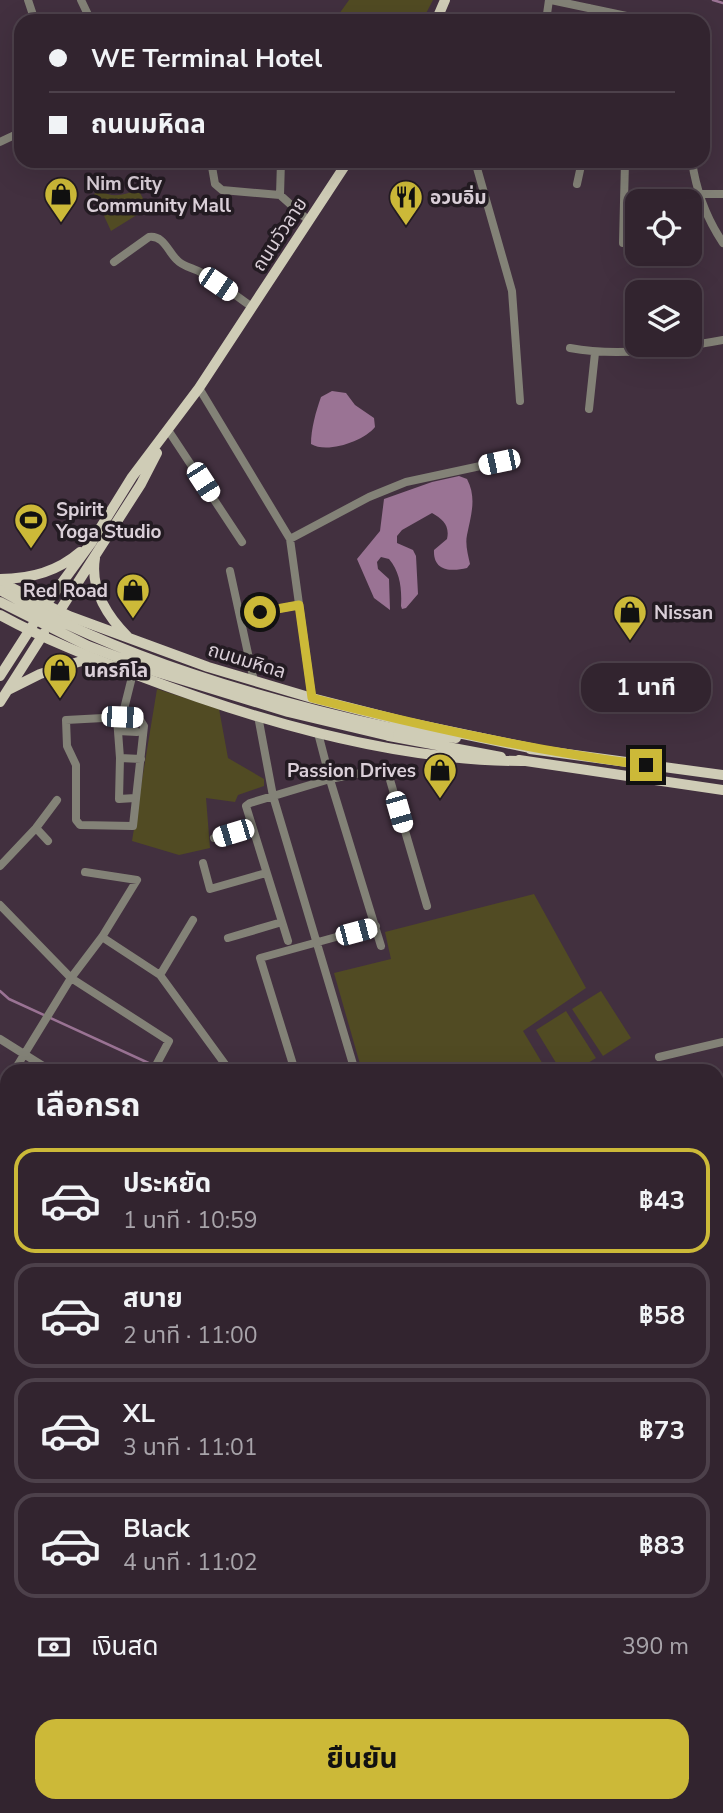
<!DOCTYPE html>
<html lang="th">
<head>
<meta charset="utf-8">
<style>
	body { margin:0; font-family:"Nunito Sans","Noto Sans Thai",sans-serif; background:#3a2c37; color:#f1f3f6; height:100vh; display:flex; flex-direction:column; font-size:26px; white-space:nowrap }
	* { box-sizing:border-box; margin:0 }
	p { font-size:23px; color:#a8a4aa }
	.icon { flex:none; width:38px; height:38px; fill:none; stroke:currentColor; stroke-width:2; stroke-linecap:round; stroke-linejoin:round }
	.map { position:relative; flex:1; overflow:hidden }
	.side { position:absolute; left:0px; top:1064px; width:724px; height:749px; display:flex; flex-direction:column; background:#32242f; border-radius:21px 21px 0 0; box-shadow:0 7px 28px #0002,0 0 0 2px #4d414b }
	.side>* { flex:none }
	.hud { position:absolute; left:14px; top:14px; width:696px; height:154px; border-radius:21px; box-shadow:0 7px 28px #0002,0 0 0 2px #4d414b; display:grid; align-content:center; height:154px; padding:0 35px; background:#32242f }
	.buttons { position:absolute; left:625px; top:189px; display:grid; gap:14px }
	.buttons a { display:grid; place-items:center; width:77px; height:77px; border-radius:14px; background:#32242f; box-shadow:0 7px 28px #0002,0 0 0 2px #4d414b; font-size:35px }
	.end { position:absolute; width:32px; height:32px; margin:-16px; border:9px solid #ccb938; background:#111; box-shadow:0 0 0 4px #111 }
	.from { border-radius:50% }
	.bubble { position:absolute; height:49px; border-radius:21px; background:#32242f; box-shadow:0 7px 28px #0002,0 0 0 2px #4d414b; font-size:23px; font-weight:700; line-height:49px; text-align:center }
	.car { position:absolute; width:21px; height:42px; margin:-21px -10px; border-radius:9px; box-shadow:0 0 5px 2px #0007; background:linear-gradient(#fff 24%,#345 0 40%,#fff 0 76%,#345 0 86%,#fff 0) }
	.hud b { display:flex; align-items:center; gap:24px; height:66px; font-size:26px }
	.hud b+b { border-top:2px solid #4d414b }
	.hud i { width:18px; height:18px; background:#f1f3f6 }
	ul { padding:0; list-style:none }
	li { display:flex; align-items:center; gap:21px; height:105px; margin:0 14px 10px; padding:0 21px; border:4px solid #4d414b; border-radius:21px }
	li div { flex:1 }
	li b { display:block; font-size:26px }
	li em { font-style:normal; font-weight:700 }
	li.on { border-color:#ccb938 }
	li>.icon { width:63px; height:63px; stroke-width:1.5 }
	h2 { padding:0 35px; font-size:32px; line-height:84px }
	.pay { display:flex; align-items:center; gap:18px; height:77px; padding:0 35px; font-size:26px }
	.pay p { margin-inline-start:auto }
	.cta { display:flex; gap:14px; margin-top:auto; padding:14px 35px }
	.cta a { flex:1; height:80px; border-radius:21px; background:#ccb938; color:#111; font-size:28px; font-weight:700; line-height:80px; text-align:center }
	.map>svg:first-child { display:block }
	.green { fill:#514b23 }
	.water { fill:#9a7394 }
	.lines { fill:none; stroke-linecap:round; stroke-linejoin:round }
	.stream { stroke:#9a7394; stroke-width:2.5 }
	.minor { stroke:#838277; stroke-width:8 }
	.major { stroke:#cfccb6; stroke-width:10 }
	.major-bridge { stroke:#cfccb6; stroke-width:10 }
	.route { stroke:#ccb938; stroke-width:9 }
	.labels { text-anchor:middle; stroke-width:7; stroke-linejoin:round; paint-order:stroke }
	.poi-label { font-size:19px; font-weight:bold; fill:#dacfd8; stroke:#231b22; text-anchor:start }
	.street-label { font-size:19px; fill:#dacfd8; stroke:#231b22 }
</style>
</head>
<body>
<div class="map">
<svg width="723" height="1813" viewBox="0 0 723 1813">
	<rect width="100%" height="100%" fill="#42303f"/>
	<path class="green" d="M 349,0 L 433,0 L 422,21 L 334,21 Z
		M 138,189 L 148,208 L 111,231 L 94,194 L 100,190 C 112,199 125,195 138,189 Z
		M 157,689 L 219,709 L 228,758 L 264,779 L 264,786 L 238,795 L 235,802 L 206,798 L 210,848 L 179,855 L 132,841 Z
		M 534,894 L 586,988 L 523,1031 L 547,1071 L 362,1071 L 334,973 L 391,959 L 385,932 Z
		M 601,991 L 631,1038 L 603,1056 L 572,1009 Z
		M 566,1011 L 596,1058 L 575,1071 L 561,1071 L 536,1030 Z
		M 721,1254 L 723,1256 L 723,1617 L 718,1616 L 718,1257 Z"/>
	<path class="water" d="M 332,391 L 346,393 L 355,405 L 374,418 L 375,427 C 364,441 327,454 311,444 C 311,429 316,411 321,397 Z
		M 459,476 L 467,479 C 477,498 471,515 467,535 C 465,544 468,555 470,564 L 467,568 C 451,572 433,571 434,550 L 447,539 C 450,526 443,519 432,513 L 402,530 L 397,536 L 397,543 L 413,550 L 416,556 L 418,594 L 406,608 L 402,609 L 401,606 C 402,588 400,572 389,559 L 381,557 L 377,562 L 378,569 L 389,579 L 390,610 L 374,598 L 357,559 L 380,531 L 384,499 L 432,482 Z"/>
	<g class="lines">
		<path class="stream" d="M 713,0 L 723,3
			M 0,991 L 9,999 L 166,1071
			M 718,1228 L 723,1211
			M 177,1806 L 178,1813
			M 658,1813 L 661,1806"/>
		<path class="minor" d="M 28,0 L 35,21
			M 81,0 L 91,21
			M 551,0 L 650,21
			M 546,21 L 549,0
			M 588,21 L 589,8
			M 0,142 L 21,132
			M 211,161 L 215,184 L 222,190 L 280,195 L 309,221
			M 475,161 L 512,291 L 520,401
			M 692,161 C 696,190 707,219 723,243
			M 577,184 L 582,161
			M 699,194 L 723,194
			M 280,195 L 281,161
			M 623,243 L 625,161
			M 114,262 L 149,237 C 164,235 168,252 177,260 C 183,267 194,268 202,273 C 219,282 236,296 252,307
			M 570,348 C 619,357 674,349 723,340
			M 199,388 L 290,539 L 312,698
			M 589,409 L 595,353
			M 168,430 L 242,542
			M 290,539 L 369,497 L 406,482 L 499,462
			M 230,571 L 254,681
			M 240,616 L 299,605
			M 258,716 L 273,796 L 355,1071
			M 122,717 L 139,718 L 144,726 L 133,826 L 80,825 L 76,820 L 76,765 L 67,746 L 66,720 Z
			M 122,717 L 133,673
			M 117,718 L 120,758 L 119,799 L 135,798
			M 118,731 L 137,732
			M 318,733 L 331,783 L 381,946
			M 120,758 L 141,759
			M 36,828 L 48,841
			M 214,838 L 252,827
			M 203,863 L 210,889 L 266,873
			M 0,866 L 36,828 L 57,800
			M 0,905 L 71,978 L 169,1041 L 153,1071
			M 102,937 L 160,975 L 230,1071
			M 228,938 L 282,922
			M 288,941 L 246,806 L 250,803 L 330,779 L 381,769 L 388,773 L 427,906
			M 160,975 L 193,920
			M 0,1039 L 51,1071
			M 659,1057 L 723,1042
			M 14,1071 L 71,978 L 102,937 L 137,880 L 85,872
			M 295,1071 L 260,958 L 376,926
			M 0,1092 L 7,1081
			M 0,1143 L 7,1147
			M 718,1154 L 723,1147
			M 0,1310 L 7,1314
			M 0,1400 L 7,1402
			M 0,1452 L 7,1454
			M 0,1506 L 7,1508
			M 0,1573 L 7,1575
			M 0,1627 L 7,1628
			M 718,1667 L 723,1667
			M 0,1694 L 7,1712
			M 0,1780 L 7,1777
			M 216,1806 L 219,1813
			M 466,1806 L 469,1813
			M 547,1806 L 552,1812 L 574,1813
			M 116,1813 L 138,1806 L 140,1813
			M 282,1813 L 302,1807
			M 510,1813 L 530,1806
			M 672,1813 L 675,1806"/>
		<path class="major" d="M 436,21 L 445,0
			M 95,558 C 90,589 107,616 128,637
			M 0,579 C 30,579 57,572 80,552
			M 0,582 L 69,616 L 208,667 L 312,698 L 410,723 L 535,749
			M 0,615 C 44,639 90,657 137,675 C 257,721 396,762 526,761
			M 57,615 L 141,484 L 157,453
			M 0,676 L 45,606 L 91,543 L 132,477 L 199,388 L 348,161
			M 8,690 L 40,674 L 91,658
			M 0,702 L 44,633
			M 391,728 L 456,738
			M 389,736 L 501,757
			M 530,749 L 723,775
			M 519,760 L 723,790"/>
		<path class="major-bridge" d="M 0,590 C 121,658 256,698 391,728
			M 0,602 L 88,646 L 157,672 L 288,712 L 389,736"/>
	</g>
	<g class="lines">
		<path class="route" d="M 260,612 L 299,605 L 312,698 C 422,726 533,751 646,765"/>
	</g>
	<defs>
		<g id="shop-pin" transform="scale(1.75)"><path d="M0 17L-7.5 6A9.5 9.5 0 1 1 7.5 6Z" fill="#ccb938" stroke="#231b22"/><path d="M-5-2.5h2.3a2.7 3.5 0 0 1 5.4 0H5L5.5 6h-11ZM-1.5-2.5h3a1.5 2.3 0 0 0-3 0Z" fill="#111"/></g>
		<g id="restaurant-pin" transform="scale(1.75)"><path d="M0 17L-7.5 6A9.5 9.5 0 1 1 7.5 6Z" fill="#ccb938" stroke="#231b22"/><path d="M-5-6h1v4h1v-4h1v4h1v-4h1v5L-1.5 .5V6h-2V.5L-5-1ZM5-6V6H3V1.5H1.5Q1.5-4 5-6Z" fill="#111"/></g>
		<g id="stadium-pin" transform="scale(1.75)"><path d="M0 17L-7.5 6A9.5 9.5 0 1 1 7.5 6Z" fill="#ccb938" stroke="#231b22"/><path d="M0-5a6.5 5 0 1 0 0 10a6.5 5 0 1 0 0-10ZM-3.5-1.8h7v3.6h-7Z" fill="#111"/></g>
	</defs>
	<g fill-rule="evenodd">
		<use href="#shop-pin" x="61" y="194"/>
		<use href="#restaurant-pin" x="406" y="197"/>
		<use href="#stadium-pin" x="31" y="520"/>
		<use href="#shop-pin" x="133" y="590"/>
		<use href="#shop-pin" x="630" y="612"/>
		<use href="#shop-pin" x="60" y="670"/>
		<use href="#shop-pin" x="440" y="770"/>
	</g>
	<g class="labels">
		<g class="poi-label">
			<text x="86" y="190">Nim City<tspan x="86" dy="22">Community Mall</tspan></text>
			<text x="430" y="204">อวบอิ่ม</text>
			<text x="56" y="516">Spirit<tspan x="56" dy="22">Yoga Studio</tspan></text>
			<text x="108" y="597" text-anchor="end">Red Road</text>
			<text x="654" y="619">Nissan</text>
			<text x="84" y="677">นครกิโล</text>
			<text x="416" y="777" text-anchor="end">Passion Drives</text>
		</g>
		<g class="street-label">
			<text transform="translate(279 234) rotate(-57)" y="7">ถนนวัวลาย</text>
			<text transform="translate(247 660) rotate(17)" y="7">ถนนมหิดล</text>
		</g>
	</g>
</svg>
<div class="buttons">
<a><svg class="icon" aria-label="locate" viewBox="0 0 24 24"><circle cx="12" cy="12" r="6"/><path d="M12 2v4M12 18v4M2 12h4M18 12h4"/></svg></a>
<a><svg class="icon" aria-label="layers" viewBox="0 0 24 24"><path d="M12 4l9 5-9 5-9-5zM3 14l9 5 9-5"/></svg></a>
</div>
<i class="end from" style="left:260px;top:612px"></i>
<i class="end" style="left:646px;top:765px"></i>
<div class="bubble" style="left:581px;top:663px;width:130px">1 นาที</div>
<i class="car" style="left:218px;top:284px;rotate:124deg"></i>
<i class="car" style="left:499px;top:462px;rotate:258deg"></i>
<i class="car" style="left:203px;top:482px;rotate:147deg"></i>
<i class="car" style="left:122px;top:717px;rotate:92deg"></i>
<i class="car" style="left:399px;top:812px;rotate:164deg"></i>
<i class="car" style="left:233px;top:833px;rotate:253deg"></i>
<i class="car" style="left:356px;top:932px;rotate:75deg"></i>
<div class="hud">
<b><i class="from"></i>WE Terminal Hotel</b>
<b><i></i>ถนนมหิดล</b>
</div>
<section class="side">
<h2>เลือกรถ</h2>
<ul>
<li class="on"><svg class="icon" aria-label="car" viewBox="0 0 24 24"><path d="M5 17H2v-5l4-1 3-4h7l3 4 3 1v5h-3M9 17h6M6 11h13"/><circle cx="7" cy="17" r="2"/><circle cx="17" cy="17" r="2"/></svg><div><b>ประหยัด</b><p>1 นาที · 10:59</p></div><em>฿43</em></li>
<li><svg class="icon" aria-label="car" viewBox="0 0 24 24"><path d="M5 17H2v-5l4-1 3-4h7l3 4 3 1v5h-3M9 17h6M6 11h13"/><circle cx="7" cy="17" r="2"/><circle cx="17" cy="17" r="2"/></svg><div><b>สบาย</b><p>2 นาที · 11:00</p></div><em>฿58</em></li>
<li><svg class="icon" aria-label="car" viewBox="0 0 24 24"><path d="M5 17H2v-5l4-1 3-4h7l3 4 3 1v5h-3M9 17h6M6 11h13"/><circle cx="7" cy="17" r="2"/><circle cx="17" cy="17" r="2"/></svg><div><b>XL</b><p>3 นาที · 11:01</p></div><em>฿73</em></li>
<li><svg class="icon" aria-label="car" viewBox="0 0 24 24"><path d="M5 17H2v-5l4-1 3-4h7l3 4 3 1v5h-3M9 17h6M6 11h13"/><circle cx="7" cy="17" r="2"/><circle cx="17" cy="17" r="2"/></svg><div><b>Black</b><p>4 นาที · 11:02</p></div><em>฿83</em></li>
</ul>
<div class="pay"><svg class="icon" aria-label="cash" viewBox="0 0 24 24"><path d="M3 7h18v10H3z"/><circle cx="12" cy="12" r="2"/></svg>เงินสด<p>390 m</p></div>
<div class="cta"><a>ยืนยัน</a></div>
</section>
</div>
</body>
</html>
